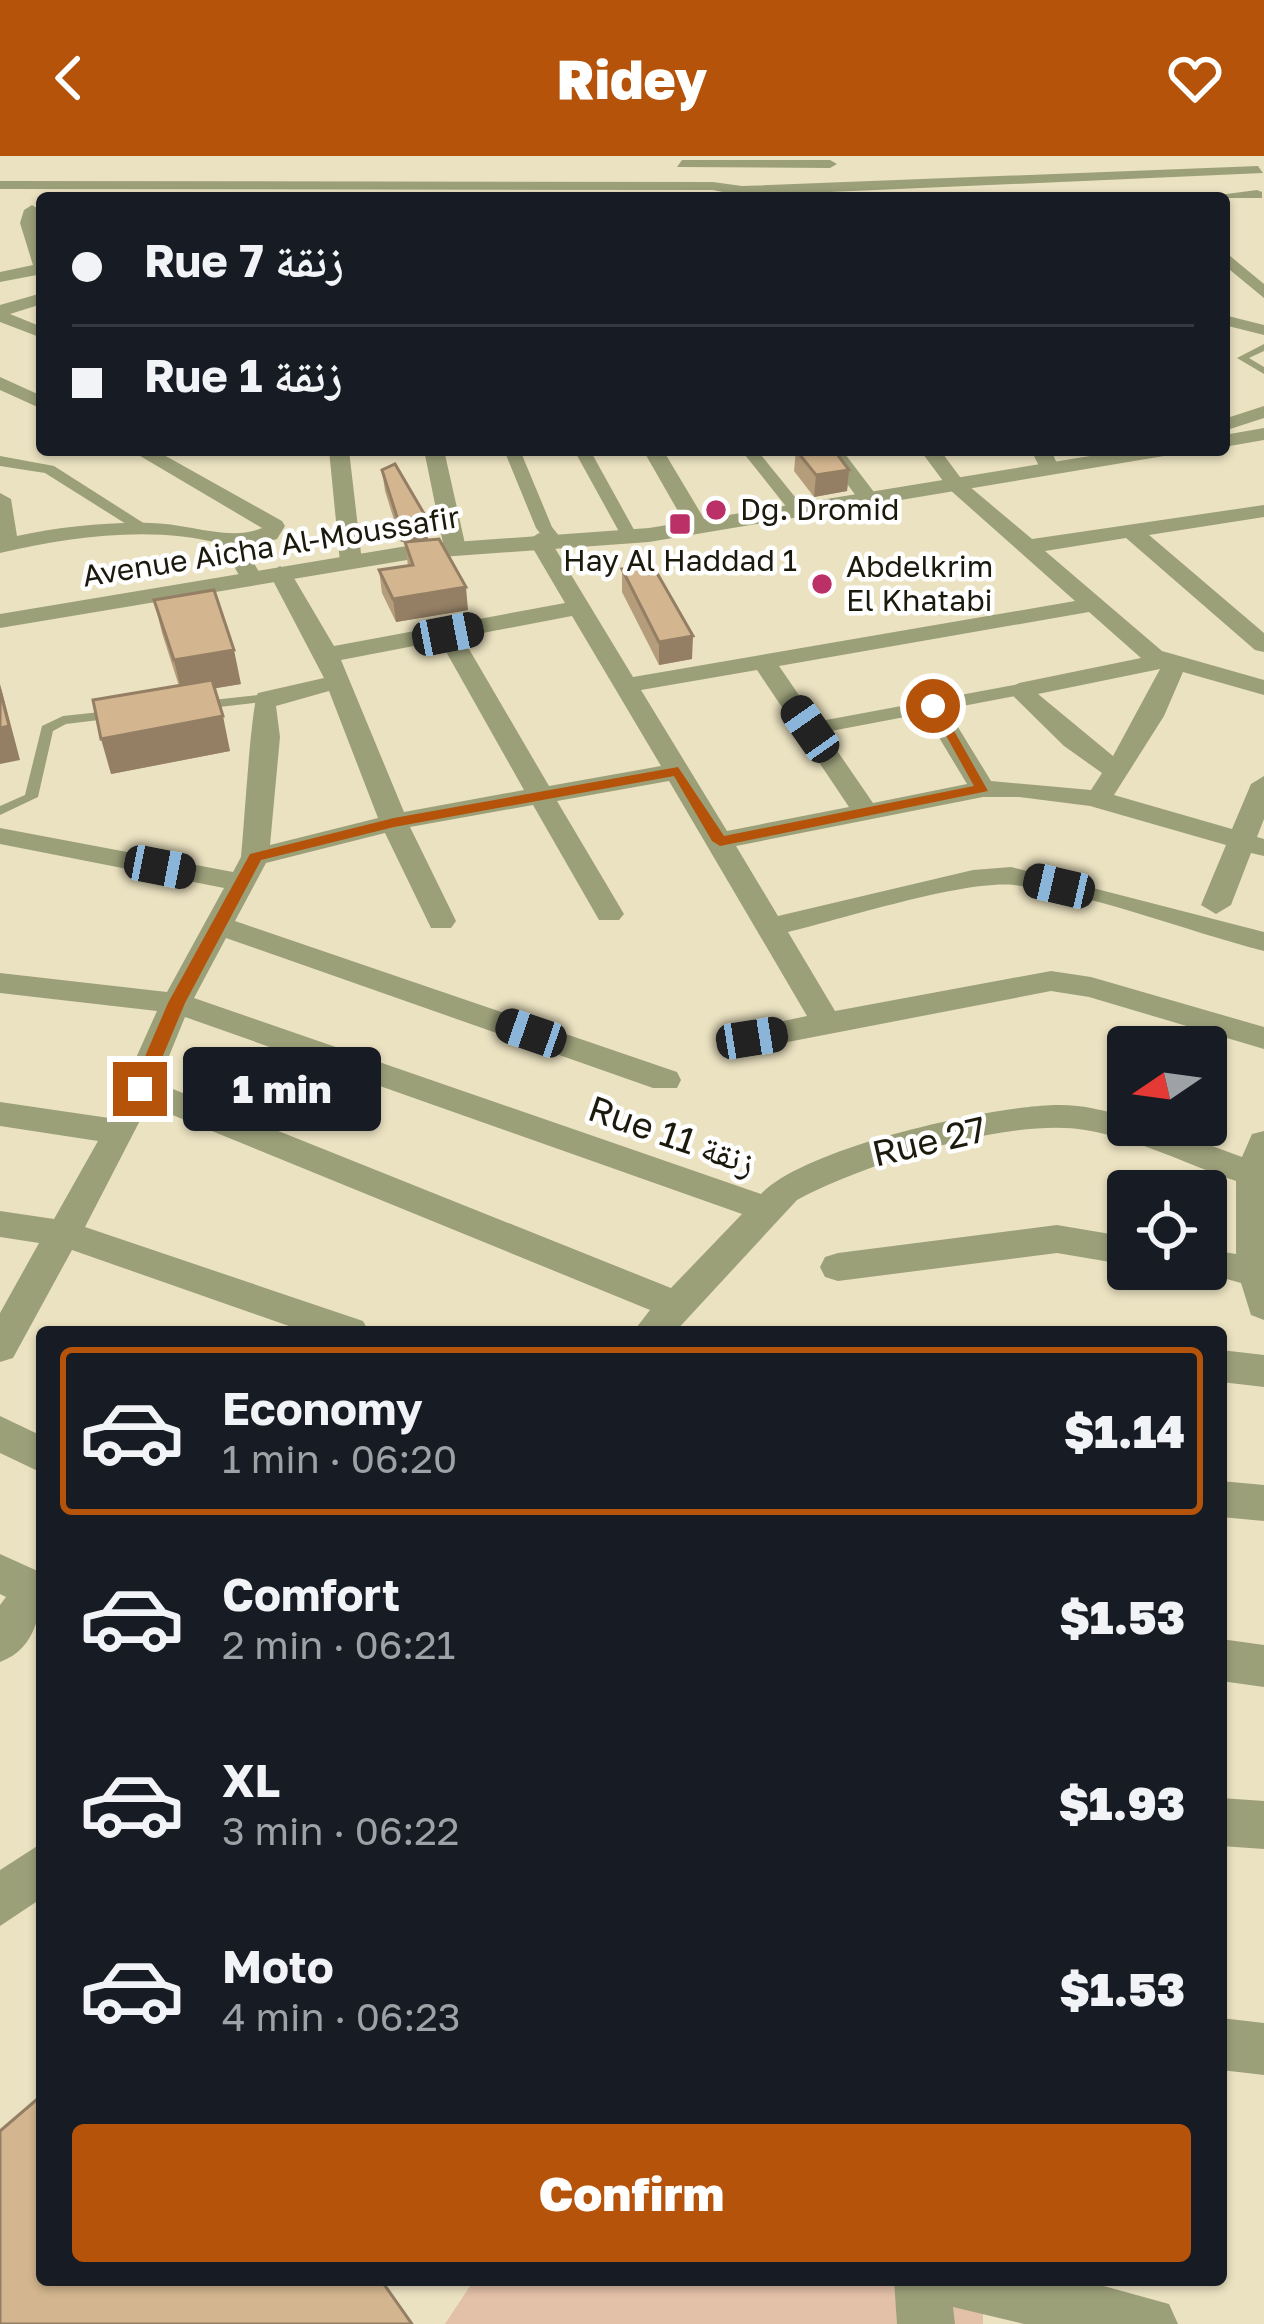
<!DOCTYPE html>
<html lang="en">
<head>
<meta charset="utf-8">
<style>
	body { margin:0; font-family:"Golos Text","Noto Naskh Arabic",sans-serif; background:#242831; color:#f1f3f6; height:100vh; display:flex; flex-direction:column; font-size:45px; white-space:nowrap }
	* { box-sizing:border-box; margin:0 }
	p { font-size:39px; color:#9ea1a6 }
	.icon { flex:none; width:66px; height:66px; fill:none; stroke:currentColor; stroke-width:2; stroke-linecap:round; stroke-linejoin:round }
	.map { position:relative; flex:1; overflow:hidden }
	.side { position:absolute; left:36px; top:1170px; width:1191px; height:960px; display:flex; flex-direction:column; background:#171b24; border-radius:12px; box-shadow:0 3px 9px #0004 }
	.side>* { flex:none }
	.hud { position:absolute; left:36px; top:36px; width:1194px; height:264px; border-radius:12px; box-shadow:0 3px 9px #0004; display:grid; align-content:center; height:264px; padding:0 36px; background:#171b24 }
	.needle { width:78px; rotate:257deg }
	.fabs { position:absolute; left:1107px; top:870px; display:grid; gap:24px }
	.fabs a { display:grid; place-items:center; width:120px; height:120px; border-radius:12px; background:#171b24; box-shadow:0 3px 9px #0004; font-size:60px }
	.end { position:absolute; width:54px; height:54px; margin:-27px; border:15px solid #b45309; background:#fff; box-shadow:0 0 0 6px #fff }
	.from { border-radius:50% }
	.bubble { position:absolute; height:84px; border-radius:12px; background:#171b24; box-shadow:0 3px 9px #0004; font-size:39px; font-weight:800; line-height:84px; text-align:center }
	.car { position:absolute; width:36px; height:72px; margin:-36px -18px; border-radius:15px; box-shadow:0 0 9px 3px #0007; background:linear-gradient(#222 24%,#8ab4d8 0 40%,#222 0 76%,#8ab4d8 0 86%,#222 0) }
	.hud b { display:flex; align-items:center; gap:42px; height:114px; font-size:45px }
	.hud b+b { border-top:3px solid #363941 }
	.hud i { width:30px; height:30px; background:#f1f3f6 }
	ul { padding:21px 0 0; list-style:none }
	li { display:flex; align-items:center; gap:36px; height:168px; margin:0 24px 18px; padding:0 12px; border:6px solid transparent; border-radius:12px }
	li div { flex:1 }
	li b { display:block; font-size:45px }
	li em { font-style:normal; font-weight:800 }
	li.on { border-color:#b45309 }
	li>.icon { width:108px; height:108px; stroke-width:1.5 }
	.cta { display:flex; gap:24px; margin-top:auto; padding:24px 36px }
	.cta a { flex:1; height:138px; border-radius:12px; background:#b45309; color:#fff; font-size:48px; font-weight:800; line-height:138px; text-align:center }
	header { display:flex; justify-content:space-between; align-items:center; height:156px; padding:0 36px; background:#b45309; color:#fff; font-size:54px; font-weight:800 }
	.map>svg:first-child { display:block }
	.green { fill:#e3c0a8 }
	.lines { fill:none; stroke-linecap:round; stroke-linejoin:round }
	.service { fill:#9ca079; fill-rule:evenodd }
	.pedestrian { fill:#9ca079; fill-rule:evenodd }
	.minor { fill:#9ca079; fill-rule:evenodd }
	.tertiary { fill:#9ca079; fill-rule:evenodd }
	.wall { fill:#b59d7b }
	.shaded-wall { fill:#947f64 }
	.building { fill:#d3b68f; stroke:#947f64; stroke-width:3 }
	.route { fill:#b45309 }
	.poi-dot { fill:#bb3067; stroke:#fff; stroke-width:4.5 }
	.labels { text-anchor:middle; stroke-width:9; stroke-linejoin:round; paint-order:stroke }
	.far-poi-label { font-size:30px; fill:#1c190d; stroke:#fff; text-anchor:start }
	.far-street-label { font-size:30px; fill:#1c190d; stroke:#fff }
	.street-label { font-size:36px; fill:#1c190d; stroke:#fff }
</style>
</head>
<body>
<header><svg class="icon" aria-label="back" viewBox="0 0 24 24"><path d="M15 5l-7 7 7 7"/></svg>Ridey<svg class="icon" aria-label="heart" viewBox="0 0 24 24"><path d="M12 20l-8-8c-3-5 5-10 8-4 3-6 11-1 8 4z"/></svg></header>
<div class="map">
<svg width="1264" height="2168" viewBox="0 0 1264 2168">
	<rect width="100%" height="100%" fill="#ebe2c1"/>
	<path class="green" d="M 467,2124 L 983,2124 L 983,2168 L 445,2168 L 470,2130 Z"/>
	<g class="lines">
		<path class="service" d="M 1264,188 L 1264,195 L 1249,202 L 1264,211 L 1264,218 L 1237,202 Z
			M 267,538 L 273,542 L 271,545 L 194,554 L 188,550 L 194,546 Z
			M 119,554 L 124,555 L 124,561 L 66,568 L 53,575 L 38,641 L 0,659 L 0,650 L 25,639 L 42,570 L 63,560 Z"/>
		<path class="pedestrian" d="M 504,294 L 520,294 L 552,371 L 564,386 L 562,390 L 550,390 L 536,372 Z
			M 574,294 L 590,294 L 638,381 L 636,384 L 622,381 Z
			M 741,294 L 757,294 L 804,352 L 804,358 L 792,358 Z
			M 0,300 L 54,310 L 156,375 L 142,378 L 45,317 L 0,310 Z
			M 1019,528 L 1028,534 L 1026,538 L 810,579 L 800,573 L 810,567 Z"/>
		<path class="minor" d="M 682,4 L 830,4 L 837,8 L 830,12 L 677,11 Z
			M 1258,10 L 1263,17 L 742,40 L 713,34 L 0,33 L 0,25 L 713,26 L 742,30 Z
			M 1257,34 L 1262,36 L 1262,42 L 1196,42 Z
			M 32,49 L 40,54 C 34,73 42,97 42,118 L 0,126 L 0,116 L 33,109 L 20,67 L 24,54 Z
			M 1224,95 L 1264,128 L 1264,142 L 1224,109 Z
			M 42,137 L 42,148 L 10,158 L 42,171 L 42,182 L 0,166 L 0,149 Z
			M 1224,159 L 1264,169 L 1264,179 L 1224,169 Z
			M 0,221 L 42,240 L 42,253 L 0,234 Z
			M 1264,250 L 1264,262 L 1224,275 L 1224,263 Z
			M 130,294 L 155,294 L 282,365 L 285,370 L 277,383 L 245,392 L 262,421 L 259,426 L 243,426 L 221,388 C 152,369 69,381 0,397 L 0,337 L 11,343 L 17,380 C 60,371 106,366 150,367 C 187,367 230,386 262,372 Z
			M 329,294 L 349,294 L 362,406 L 351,413 L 340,406 Z
			M 424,294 L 444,294 L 466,392 L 463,397 L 455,399 L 444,392 Z
			M 643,294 L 663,294 L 709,371 L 706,376 L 690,376 Z
			M 822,294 L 842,294 L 880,344 L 876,348 L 862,348 Z
			M 920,294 L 940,294 L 963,325 L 1032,383 L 1264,349 L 1264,361 L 1149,379 L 1264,477 L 1264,496 L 1255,494 L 1126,382 L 1045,395 L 1162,495 L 1264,524 L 1264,539 L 1183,516 L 1164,560 L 1114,639 L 1232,673 L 1251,628 L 1264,620 L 1264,663 L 1257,681 L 1264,683 L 1264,700 L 1251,697 L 1231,749 L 1216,758 L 1201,749 L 1226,689 L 1090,650 L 1019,641 L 983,641 L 736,690 L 778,760 L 973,714 L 1011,711 L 1264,776 L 1264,795 C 1182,774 1098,739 1014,729 C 963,724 843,763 788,776 L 835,855 L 1051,815 L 1091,821 L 1264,871 L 1264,893 L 1089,841 L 1051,835 L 752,893 L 741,890 L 736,882 L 741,874 L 807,860 L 669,625 L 557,645 L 624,758 L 619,764 L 599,764 L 533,649 L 410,671 L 456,765 L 451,772 L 431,772 L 385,677 L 266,707 L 235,765 L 677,916 L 681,924 L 677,932 L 653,932 L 226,782 L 194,842 L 761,1038 C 806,991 988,951 1054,949 C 1080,948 1104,954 1128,961 L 1128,969 L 1155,969 L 1242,1001 L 1252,978 L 1264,975 L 1264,1164 L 1251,1159 L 1241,1127 L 1191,1113 L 1206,1113 L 1206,1093 L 1236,1098 L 1236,1025 C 1186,1008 1138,983 1085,974 C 1010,961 864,1008 797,1044 L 675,1176 L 633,1176 L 650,1154 L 148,949 L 85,1071 L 363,1165 L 369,1176 L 306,1176 L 72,1094 L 13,1202 L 0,1206 L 0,1157 L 39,1087 L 0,1081 L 0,1055 L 54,1063 L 98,985 L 0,970 L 0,946 L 109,962 L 157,855 L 0,837 L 0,817 L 167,836 L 224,732 L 0,688 L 0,672 L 233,716 L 241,701 C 244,675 251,548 258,537 L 324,522 L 269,417 L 280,410 L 291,417 L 334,490 L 565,447 L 528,384 L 539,377 L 547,379 L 633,521 L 1075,445 L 949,333 ZM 1089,456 L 1141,502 L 1019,527 L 1007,534 L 1064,590 L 1102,617 L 1091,634 L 991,625 L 942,545 L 933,542 L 920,550 L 967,628 L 873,647 L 779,510 ZM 572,460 L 661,610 L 549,630 L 462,481 ZM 440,485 L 524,634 L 404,656 L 341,504 ZM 1160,513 L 1113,600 L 1038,538 ZM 757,514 L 849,651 L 727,675 L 641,534 ZM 329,535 L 378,662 L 270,689 L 280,581 L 276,550 ZM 185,861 L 742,1058 L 671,1132 L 158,927 Z
			M 1031,294 L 1051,294 L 1059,312 L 1056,316 L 1042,316 Z
			M 1057,1069 L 1128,1081 L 1128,1109 L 1057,1097 L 838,1125 L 825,1121 L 820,1111 L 825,1101 L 838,1097 Z
			M 1221,1194 L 1264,1199 L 1264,1231 L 1221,1226 Z
			M 0,1260 L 42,1280 L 42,1317 L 0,1297 Z
			M 1221,1325 L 1264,1329 L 1264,1365 L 1221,1361 Z
			M 0,1398 L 42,1417 C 42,1453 38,1492 0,1506 L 0,1449 L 6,1441 L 0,1438 Z
			M 1221,1483 L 1264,1489 L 1264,1531 L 1221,1525 Z
			M 1221,1642 L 1264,1645 L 1264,1693 L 1221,1690 Z
			M 42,1687 L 42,1742 L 0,1770 L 0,1714 Z
			M 1221,1862 L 1264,1867 L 1264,1919 L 1221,1914 Z
			M 894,2124 L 1082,2124 L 1169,2148 L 1178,2168 L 1024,2168 L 953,2151 L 955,2168 L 897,2168 Z"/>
		<path class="tertiary" d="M 1264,272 L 1264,284 L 1224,291 L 1224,279 Z
			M 1127,294 L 1174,294 L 1164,300 L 649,386 L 413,403 L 0,472 L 0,458 L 413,389 L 649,372 Z"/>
	</g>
	<path class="wall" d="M 796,294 L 849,314 L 847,335 L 814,341 L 794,315 Z
		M 395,308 L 401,386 L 385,335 L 382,314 Z
		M 405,386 L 468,454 L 396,466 L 382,437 L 379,414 L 408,410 Z
		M 622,413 L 692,503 L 659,509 L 622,436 Z
		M 154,444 L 241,528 L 214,532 L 230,595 L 111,618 L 179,530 L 162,477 Z"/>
	<path class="shaded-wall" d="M 849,314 L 847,335 L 814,341 L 816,319 Z
		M 426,361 L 428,383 L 401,386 L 398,364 Z
		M 466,431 L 468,454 L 396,466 L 393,443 Z
		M 693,480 L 692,503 L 659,509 L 659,486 Z
		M 234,494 L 241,528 L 182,538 L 174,504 Z
		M 0,528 L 20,604 L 0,608 Z
		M 223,560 L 230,595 L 111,618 L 101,583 Z"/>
	<path class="building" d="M 796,294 L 834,294 L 849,314 L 816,319 Z
		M 395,308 L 426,361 L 398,364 L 382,314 Z
		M 439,383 L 466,431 L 393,443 L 379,414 L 413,409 L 405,386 Z
		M 653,410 L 693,480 L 659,486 L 622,413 Z
		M 214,434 L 234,494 L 174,504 L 154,444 Z
		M 212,524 L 223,560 L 101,583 L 93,544 Z
		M 0,534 L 9,570 L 0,572 Z
		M 42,1939 L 42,2124 L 381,2124 L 412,2168 L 0,2168 L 0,1975 Z"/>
	<path class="route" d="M 928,547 L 940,550 L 988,635 L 720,690 L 712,685 L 674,620 L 394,671 L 261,704 L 185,847 L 149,933 L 140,939 L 131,933 L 168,847 L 250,698 L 394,662 L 678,611 L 724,680 L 974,630 Z"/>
	<g class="poi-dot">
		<circle cx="716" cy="354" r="12"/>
		<rect x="668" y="356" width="24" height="24" rx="6"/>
		<circle cx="822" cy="428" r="12"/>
	</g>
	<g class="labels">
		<g class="far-poi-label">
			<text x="740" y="364">Dg. Dromid</text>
			<text x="680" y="415" text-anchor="middle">Hay Al Haddad 1</text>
			<text x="846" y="421">Abdelkrim<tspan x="846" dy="34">El Khatabi</tspan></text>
		</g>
		<g class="far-street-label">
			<text transform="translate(271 391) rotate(-9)" y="10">Avenue Aicha Al-Moussafir</text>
		</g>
		<g class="street-label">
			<text transform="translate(672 979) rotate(19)" y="13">Rue 11 زنقة</text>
			<text transform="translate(929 985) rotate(-13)" y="13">Rue 27</text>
		</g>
	</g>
</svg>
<div class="fabs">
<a><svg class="needle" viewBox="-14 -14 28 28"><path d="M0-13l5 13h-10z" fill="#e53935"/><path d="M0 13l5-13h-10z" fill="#9ea1a6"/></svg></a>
<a><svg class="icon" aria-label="locate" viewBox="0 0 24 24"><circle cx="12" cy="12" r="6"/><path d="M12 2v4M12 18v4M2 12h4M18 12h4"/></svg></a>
</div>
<i class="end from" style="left:933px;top:550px"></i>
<i class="end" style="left:140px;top:933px"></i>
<div class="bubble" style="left:183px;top:891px;width:198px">1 min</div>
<i class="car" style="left:448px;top:478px;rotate:79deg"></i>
<i class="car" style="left:810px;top:573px;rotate:325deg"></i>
<i class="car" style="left:160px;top:711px;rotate:101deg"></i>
<i class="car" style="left:1059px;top:730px;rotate:283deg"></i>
<i class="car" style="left:531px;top:877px;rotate:289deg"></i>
<i class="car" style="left:752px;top:882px;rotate:81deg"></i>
<div class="hud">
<b><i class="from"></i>Rue 7 زنقة</b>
<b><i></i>Rue 1 زنقة</b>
</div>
<section class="side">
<ul>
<li class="on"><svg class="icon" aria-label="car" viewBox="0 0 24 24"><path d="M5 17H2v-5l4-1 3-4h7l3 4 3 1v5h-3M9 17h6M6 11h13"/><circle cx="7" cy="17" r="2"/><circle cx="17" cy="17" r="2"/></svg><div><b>Economy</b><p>1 min · 06:20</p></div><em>$1.14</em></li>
<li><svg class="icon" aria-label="car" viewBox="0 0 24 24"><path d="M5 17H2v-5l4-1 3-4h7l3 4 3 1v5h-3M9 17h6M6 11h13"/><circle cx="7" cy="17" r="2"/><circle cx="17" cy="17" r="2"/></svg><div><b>Comfort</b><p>2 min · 06:21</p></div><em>$1.53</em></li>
<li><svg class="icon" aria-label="car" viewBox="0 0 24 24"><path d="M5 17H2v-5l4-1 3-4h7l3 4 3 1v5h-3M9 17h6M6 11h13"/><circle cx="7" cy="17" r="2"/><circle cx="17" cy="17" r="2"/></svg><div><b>XL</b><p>3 min · 06:22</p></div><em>$1.93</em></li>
<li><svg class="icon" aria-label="car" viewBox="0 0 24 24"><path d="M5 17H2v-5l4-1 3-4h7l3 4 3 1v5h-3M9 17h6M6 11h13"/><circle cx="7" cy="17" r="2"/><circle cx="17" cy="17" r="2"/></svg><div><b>Moto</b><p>4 min · 06:23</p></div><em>$1.53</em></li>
</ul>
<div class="cta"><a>Confirm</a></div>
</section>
</div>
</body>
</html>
